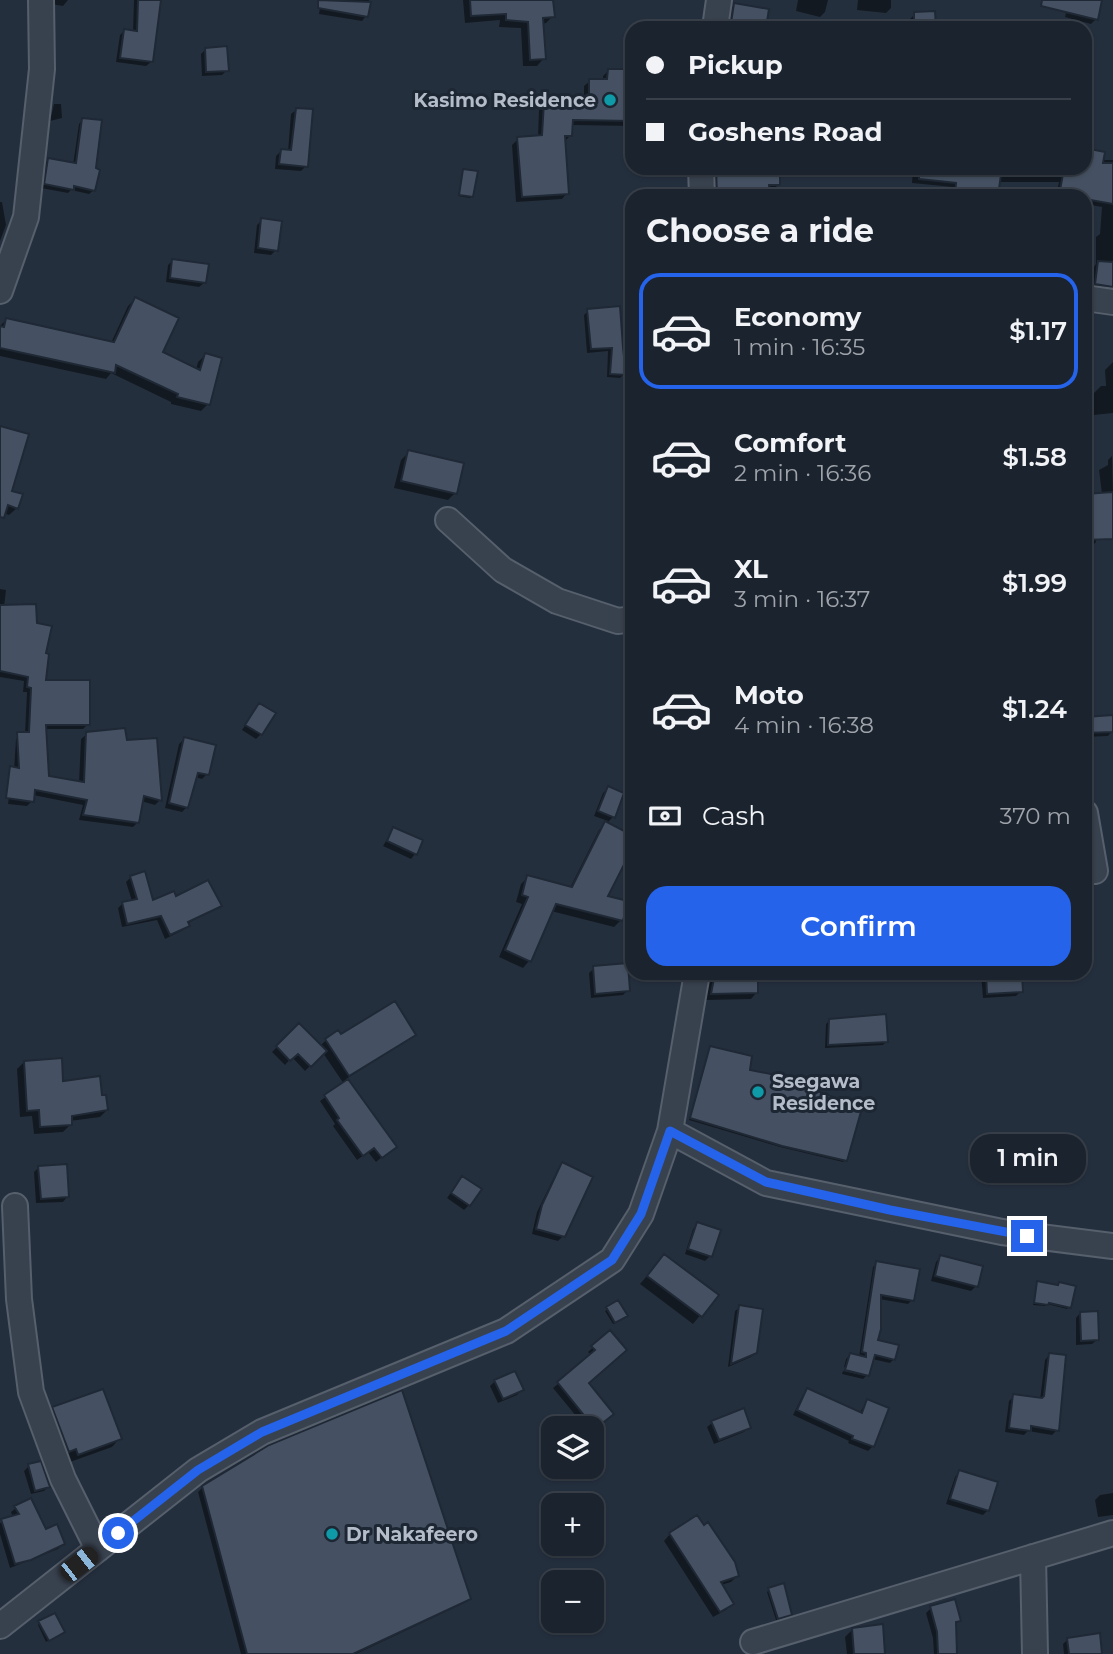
<!DOCTYPE html>
<html lang="en">
<head>
<meta charset="utf-8">
<style>
	body { margin:0; font-family:Montserrat,sans-serif; background:#242b36; color:#f1f3f6; height:100vh; display:flex; flex-direction:column; font-size:26px; white-space:nowrap }
	* { box-sizing:border-box; margin:0 }
	p { font-size:23px; color:#a0a4aa }
	.icon { flex:none; width:38px; height:38px; fill:none; stroke:currentColor; stroke-width:2; stroke-linecap:round; stroke-linejoin:round }
	.map { position:relative; flex:1; overflow:hidden }
	.drawer { position:absolute; left:625px; top:189px; width:467px; height:791px; display:flex; flex-direction:column; background:#1b232e; border-radius:21px; box-shadow:0 2px 5px #0004,0 0 0 2px #39404a }
	.drawer>* { flex:none }
	.hud { position:absolute; left:625px; top:21px; width:467px; height:154px; border-radius:21px; box-shadow:0 2px 5px #0004,0 0 0 2px #39404a; display:grid; align-content:center; height:154px; padding:0 21px; background:#1b232e }
	.controls { position:absolute; left:541px; top:1416px; display:grid; gap:14px }
	.controls a { display:grid; place-items:center; width:63px; height:63px; border-radius:14px; background:#1b232e; box-shadow:0 2px 5px #0004,0 0 0 2px #39404a; font-size:35px }
	.end { position:absolute; width:32px; height:32px; margin:-16px; border:9px solid #2563eb; background:#fff; box-shadow:0 0 0 4px #fff }
	.from { border-radius:50% }
	.bubble { position:absolute; height:49px; border-radius:21px; background:#1b232e; box-shadow:0 2px 5px #0004,0 0 0 2px #39404a; font-size:23px; font-weight:600; line-height:49px; text-align:center }
	.car { position:absolute; width:21px; height:42px; margin:-21px -10px; border-radius:9px; box-shadow:0 0 5px 2px #0007; background:linear-gradient(#222 24%,#8ab4d8 0 40%,#222 0 76%,#8ab4d8 0 86%,#222 0) }
	.hud b { display:flex; align-items:center; gap:24px; height:66px; font-size:26px }
	.hud b+b { border-top:2px solid #39404a }
	.hud i { width:18px; height:18px; background:#f1f3f6 }
	ul { padding:0; list-style:none }
	li { display:flex; align-items:center; gap:21px; height:116px; margin:0 14px 10px; padding:0 7px; border:4px solid transparent; border-radius:21px }
	li div { flex:1 }
	li b { display:block; font-size:26px }
	li em { font-style:normal; font-weight:600 }
	li.active { border-color:#2563eb }
	li>.icon { width:63px; height:63px; stroke-width:1.5 }
	h2 { padding:0 21px; font-size:32px; line-height:84px }
	.pay { display:flex; align-items:center; gap:18px; height:77px; padding:0 21px; font-size:26px }
	.pay p { margin-inline-start:auto }
	.cta { display:flex; gap:14px; margin-top:auto; padding:14px 21px }
	.cta a { flex:1; height:80px; border-radius:21px; background:#2563eb; color:#fff; font-size:28px; font-weight:600; line-height:80px; text-align:center }
	.map>svg:first-child { display:block }
	.shadow { fill:#0007 }
	.building { fill:#455162; stroke:#1f2835; stroke-width:2 }
	.lines { fill:none; stroke-linecap:round; stroke-linejoin:round }
	.minor-casing { stroke:#565f6c; stroke-width:28 }
	.minor { stroke:#38414e; stroke-width:24 }
	.route { stroke:#2563eb; stroke-width:9 }
	.culture-dot { fill:#0f9aa8; stroke:#1d2633; stroke-width:2.5 }
	.labels { text-anchor:middle; stroke-width:6; stroke-linejoin:round; paint-order:stroke }
	.poi-label { font-size:19px; font-weight:bold; fill:#b4bcc9; stroke:#1d2633; text-anchor:start }
</style>
</head>
<body>
<div class="map">
<svg width="1113" height="1654" viewBox="0 0 1113 1654">
	<rect width="100%" height="100%" fill="#242f3e"/>
	<path class="shadow" d="M 50,0 L 68,0 L 63,6 L 51,4 Z
		M 134,0 L 160,0 L 151,62 L 146,66 L 116,62 L 120,35 L 124,31 L 133,32 Z
		M 321,0 L 369,0 L 366,16 L 362,21 L 319,14 Z
		M 463,0 L 551,0 L 553,16 L 546,23 L 542,24 L 544,58 L 537,66 L 523,66 L 521,28 L 499,27 L 500,20 L 465,23 Z
		M 798,0 L 828,0 L 825,12 L 820,17 L 796,11 Z
		M 858,0 L 891,0 L 891,8 L 886,13 L 857,10 Z
		M 1069,0 L 1100,0 L 1096,19 L 1091,24 L 1065,17 Z
		M 734,5 L 764,28 L 727,27 L 729,10 Z
		M 915,14 L 934,21 L 972,20 L 972,28 L 909,28 L 909,20 Z
		M 205,50 L 227,70 L 222,75 L 202,76 L 201,54 Z
		M 608,71 L 632,71 L 632,126 L 571,125 L 571,135 L 564,142 L 567,193 L 562,199 L 516,202 L 512,145 L 518,139 L 538,137 L 539,110 L 545,104 L 584,106 L 584,86 L 590,81 L 603,81 L 603,76 Z
		M 54,104 L 61,104 L 62,118 L 50,121 Z
		M 296,110 L 306,166 L 301,171 L 275,169 L 276,156 L 281,151 L 288,152 L 291,114 Z
		M 83,119 L 94,190 L 89,194 L 71,190 L 68,193 L 41,188 L 44,164 L 48,160 L 73,165 L 79,124 Z
		M 1085,150 L 1101,160 L 1113,160 L 1113,282 L 1107,291 L 1092,289 L 1094,267 L 1096,264 L 1096,237 L 1100,234 L 1102,207 L 1085,204 L 1085,196 L 1056,196 L 1059,182 L 998,182 L 996,196 L 952,196 L 953,187 L 912,183 L 913,168 L 1085,168 Z
		M 709,168 L 779,168 L 779,184 L 771,192 L 767,192 L 767,196 L 710,196 Z
		M 464,171 L 472,196 L 470,198 L 458,196 Z
		M 893,187 L 923,192 L 922,196 L 887,196 Z
		M 0,202 L 2,202 L 6,225 L 0,241 Z
		M 262,220 L 276,250 L 271,255 L 254,253 L 257,225 Z
		M 173,260 L 204,283 L 199,287 L 166,282 L 168,265 Z
		M 135,299 L 160,353 L 196,370 L 198,362 L 205,355 L 208,404 L 201,411 L 171,404 L 171,402 L 111,373 L 106,379 L 0,356 L 0,326 L 6,320 L 111,343 L 128,306 Z
		M 618,308 L 624,374 L 620,378 L 607,377 L 608,351 L 587,353 L 584,315 L 588,311 Z
		M 1113,362 L 1113,413 L 1094,415 L 1093,394 L 1101,386 L 1106,386 L 1105,370 Z
		M 0,427 L 10,492 L 17,508 L 9,515 L 0,512 Z
		M 409,452 L 455,493 L 448,500 L 394,488 L 401,460 Z
		M 1112,456 L 1113,494 L 1102,494 L 1099,470 L 1108,465 L 1108,460 Z
		M 1094,495 L 1096,542 L 1092,546 L 1085,546 L 1085,496 Z
		M 0,589 L 6,590 L 4,607 L 35,624 L 44,655 L 44,681 L 88,724 L 83,729 L 45,729 L 47,777 L 79,783 L 81,739 L 87,734 L 125,742 L 160,800 L 155,805 L 141,801 L 138,822 L 133,827 L 79,820 L 83,805 L 33,795 L 32,801 L 27,806 L 8,804 L 12,774 L 14,771 L 16,739 L 25,734 L 27,692 L 23,692 L 24,681 L 0,677 Z
		M 259,705 L 261,734 L 256,739 L 242,730 Z
		M 1085,719 L 1112,731 L 1108,736 L 1085,737 Z
		M 184,739 L 207,774 L 202,779 L 195,777 L 187,807 L 182,812 L 165,808 L 179,744 Z
		M 608,788 L 613,817 L 606,824 L 605,897 L 621,920 L 614,927 L 551,911 L 529,961 L 523,968 L 499,957 L 522,904 L 516,902 L 521,884 L 528,877 L 570,888 L 599,830 L 608,821 L 594,816 L 603,793 Z
		M 393,829 L 415,854 L 411,859 L 383,846 Z
		M 131,877 L 152,903 L 175,899 L 219,905 L 187,924 L 188,926 L 183,930 L 165,939 L 157,920 L 122,927 L 118,908 L 123,903 L 132,901 L 126,882 Z
		M 594,968 L 628,990 L 623,995 L 591,998 L 589,973 Z
		M 704,973 L 756,973 L 757,992 L 751,999 L 706,1000 L 709,981 L 706,982 Z
		M 786,973 L 812,973 L 807,978 L 786,980 Z
		M 981,973 L 1020,973 L 1021,991 L 1016,996 L 983,998 Z
		M 830,1020 L 887,1041 L 883,1045 L 825,1048 L 826,1024 Z
		M 299,1025 L 320,1046 L 326,1040 L 341,1036 L 414,1034 L 407,1041 L 346,1079 L 394,1147 L 376,1162 L 368,1152 L 357,1160 L 333,1126 L 335,1124 L 320,1101 L 344,1084 L 323,1053 L 305,1071 L 292,1057 L 285,1065 L 272,1052 Z
		M 709,1050 L 749,1071 L 845,1160 L 843,1162 L 780,1147 L 689,1120 Z
		M 24,1062 L 62,1083 L 101,1097 L 107,1110 L 100,1117 L 70,1121 L 70,1125 L 63,1132 L 34,1134 L 32,1116 L 20,1117 L 17,1069 Z
		M 563,1165 L 563,1236 L 558,1241 L 532,1234 L 537,1212 L 558,1169 Z
		M 39,1167 L 67,1197 L 63,1202 L 36,1203 L 34,1172 Z
		M 458,1183 L 469,1205 L 464,1210 L 447,1198 Z
		M 698,1224 L 710,1256 L 705,1261 L 685,1254 L 693,1229 Z
		M 664,1256 L 716,1296 L 693,1324 L 640,1284 Z
		M 940,1257 L 976,1286 L 971,1291 L 931,1281 L 936,1262 Z
		M 877,1263 L 912,1300 L 908,1304 L 879,1299 L 876,1341 L 894,1359 L 890,1363 L 872,1359 L 867,1373 L 844,1367 L 846,1359 L 850,1355 L 859,1357 L 873,1267 Z
		M 1038,1283 L 1057,1286 L 1059,1284 L 1069,1307 L 1067,1309 L 1047,1304 L 1045,1306 L 1033,1305 Z
		M 618,1302 L 624,1317 L 613,1324 L 605,1311 Z
		M 740,1307 L 756,1352 L 751,1357 L 728,1367 L 735,1311 Z
		M 1080,1313 L 1097,1340 L 1092,1344 L 1076,1345 L 1076,1318 Z
		M 609,1333 L 587,1383 L 607,1418 L 592,1431 L 592,1428 L 586,1428 L 553,1388 L 592,1356 L 588,1352 Z
		M 1049,1355 L 1057,1430 L 1052,1435 L 1028,1431 L 1024,1435 L 1005,1432 L 1009,1401 L 1014,1396 L 1040,1400 L 1045,1360 Z
		M 843,1371 L 866,1376 L 863,1379 L 842,1374 Z
		M 495,1381 L 522,1390 L 517,1395 L 498,1403 L 490,1386 Z
		M 808,1390 L 859,1414 L 867,1401 L 873,1446 L 868,1451 L 848,1443 L 849,1441 L 793,1415 L 803,1395 Z
		M 53,1408 L 119,1439 L 112,1447 L 70,1462 L 68,1455 L 61,1458 L 46,1416 Z
		M 712,1423 L 749,1427 L 744,1432 L 714,1444 L 707,1427 Z
		M 29,1466 L 48,1487 L 44,1491 L 31,1494 L 24,1471 Z
		M 959,1472 L 988,1510 L 983,1515 L 946,1504 L 955,1477 Z
		M 203,1487 L 469,1598 L 464,1603 L 356,1654 L 241,1654 L 198,1492 Z
		M 1113,1493 L 1113,1515 L 1098,1517 L 1095,1500 L 1100,1495 Z
		M 16,1508 L 63,1544 L 58,1549 L 10,1568 L 0,1534 L 0,1523 L 13,1518 L 11,1512 Z
		M 670,1534 L 737,1576 L 731,1582 L 721,1585 L 732,1603 L 726,1610 L 713,1617 L 664,1541 Z
		M 769,1590 L 788,1616 L 776,1620 L 767,1592 Z
		M 931,1608 L 959,1620 L 954,1626 L 956,1654 L 934,1654 L 933,1638 L 926,1613 Z
		M 39,1623 L 61,1634 L 46,1642 L 38,1625 Z
		M 853,1629 L 884,1654 L 847,1654 L 845,1637 Z
		M 1068,1639 L 1101,1654 L 1064,1654 L 1063,1644 Z"/>
	<path class="building" d="M 138,0 L 161,0 L 153,62 L 120,58 L 124,29 L 137,31 Z
		M 318,0 L 371,2 L 368,17 L 318,8 Z
		M 470,0 L 553,0 L 555,17 L 543,18 L 546,59 L 530,60 L 528,22 L 506,20 L 506,14 L 471,16 Z
		M 1042,0 L 1102,0 L 1098,20 L 1041,6 Z
		M 734,3 L 769,9 L 766,28 L 731,23 Z
		M 935,11 L 936,28 L 914,28 L 914,12 Z
		M 227,46 L 229,71 L 206,72 L 205,48 Z
		M 608,69 L 632,69 L 632,121 L 573,120 L 572,136 L 565,136 L 569,194 L 522,197 L 517,137 L 542,135 L 544,102 L 589,104 L 589,79 L 607,79 Z
		M 296,108 L 313,109 L 308,167 L 279,164 L 281,149 L 291,150 Z
		M 82,118 L 102,120 L 96,168 L 100,170 L 95,191 L 74,186 L 74,190 L 44,184 L 48,158 L 76,163 Z
		M 1085,148 L 1105,152 L 1103,163 L 1113,163 L 1113,204 L 1085,199 L 1085,196 L 1059,196 L 1064,168 L 1085,168 Z
		M 716,168 L 780,168 L 780,185 L 769,185 L 769,196 L 717,196 Z
		M 919,168 L 1002,168 L 998,196 L 955,196 L 956,183 L 919,179 Z
		M 463,169 L 478,171 L 473,197 L 459,195 Z
		M 261,218 L 282,221 L 278,251 L 258,248 Z
		M 172,259 L 209,264 L 206,283 L 170,278 Z
		M 1098,261 L 1113,262 L 1113,287 L 1095,284 Z
		M 135,297 L 179,318 L 163,352 L 200,370 L 205,353 L 222,358 L 210,405 L 177,397 L 178,394 L 116,365 L 115,373 L 0,348 L 0,326 L 4,327 L 6,318 L 114,342 Z
		M 620,306 L 623,347 L 626,375 L 610,374 L 612,348 L 591,349 L 587,309 Z
		M 0,426 L 29,434 L 12,491 L 23,494 L 18,509 L 8,505 L 4,518 L 0,517 Z
		M 408,450 L 464,463 L 457,494 L 401,481 Z
		M 1113,492 L 1113,539 L 1085,540 L 1085,494 Z
		M 36,604 L 37,623 L 52,626 L 46,653 L 49,654 L 46,680 L 90,680 L 90,725 L 46,725 L 49,776 L 84,782 L 86,732 L 125,728 L 127,740 L 157,738 L 162,801 L 144,796 L 139,823 L 83,815 L 87,800 L 35,790 L 34,802 L 6,798 L 10,766 L 19,768 L 17,732 L 29,732 L 31,688 L 27,687 L 28,677 L 0,671 L 0,605 Z
		M 259,703 L 276,713 L 262,735 L 245,725 Z
		M 1113,715 L 1113,732 L 1085,733 L 1085,717 Z
		M 184,737 L 216,745 L 209,775 L 198,773 L 188,808 L 169,803 Z
		M 608,786 L 624,793 L 615,818 L 598,811 Z
		M 605,821 L 632,835 L 632,849 L 608,896 L 628,901 L 623,921 L 556,904 L 531,962 L 505,950 L 528,897 L 522,895 L 527,875 L 572,887 Z
		M 393,827 L 423,840 L 417,855 L 387,841 Z
		M 145,871 L 153,900 L 174,891 L 176,896 L 208,880 L 222,906 L 188,922 L 190,926 L 170,935 L 161,916 L 127,924 L 122,902 L 137,899 L 130,876 Z
		M 628,963 L 630,991 L 595,994 L 593,966 Z
		M 715,973 L 758,973 L 758,993 L 711,994 Z
		M 986,973 L 1022,973 L 1023,992 L 987,994 Z
		M 395,1001 L 416,1035 L 349,1076 L 325,1039 L 338,1030 L 341,1034 Z
		M 886,1014 L 888,1042 L 828,1045 L 829,1019 Z
		M 299,1023 L 327,1051 L 311,1067 L 298,1054 L 290,1061 L 276,1046 Z
		M 710,1046 L 752,1056 L 750,1070 L 776,1075 L 862,1108 L 847,1161 L 782,1146 L 690,1118 Z
		M 62,1058 L 63,1081 L 100,1076 L 102,1095 L 106,1095 L 108,1110 L 72,1116 L 72,1125 L 40,1127 L 39,1110 L 27,1111 L 24,1061 Z
		M 348,1079 L 397,1147 L 382,1158 L 374,1148 L 363,1156 L 337,1120 L 339,1118 L 324,1095 Z
		M 562,1162 L 593,1177 L 565,1237 L 536,1229 L 542,1205 Z
		M 67,1164 L 69,1197 L 41,1199 L 38,1166 Z
		M 462,1176 L 482,1189 L 470,1206 L 451,1193 Z
		M 697,1222 L 721,1230 L 712,1257 L 688,1249 Z
		M 664,1254 L 719,1295 L 702,1317 L 647,1276 Z
		M 940,1255 L 983,1266 L 978,1287 L 935,1276 Z
		M 876,1261 L 920,1269 L 914,1301 L 881,1295 L 881,1329 L 878,1340 L 899,1345 L 895,1360 L 875,1355 L 869,1376 L 845,1370 L 850,1353 L 866,1357 L 866,1353 L 862,1352 Z
		M 1037,1281 L 1058,1285 L 1059,1282 L 1076,1286 L 1071,1308 L 1049,1303 L 1048,1305 L 1034,1303 Z
		M 618,1300 L 628,1316 L 615,1323 L 606,1307 Z
		M 739,1305 L 763,1309 L 757,1353 L 731,1364 Z
		M 1098,1311 L 1099,1340 L 1081,1341 L 1080,1312 Z
		M 610,1330 L 627,1350 L 589,1383 L 614,1414 L 595,1429 L 557,1382 L 595,1350 L 591,1346 Z
		M 1049,1353 L 1066,1355 L 1059,1431 L 1031,1426 L 1031,1431 L 1009,1428 L 1013,1394 L 1042,1398 L 1044,1396 Z
		M 515,1371 L 524,1390 L 503,1399 L 494,1380 Z
		M 807,1388 L 862,1413 L 867,1399 L 889,1408 L 874,1447 L 852,1439 L 853,1436 L 797,1410 Z
		M 103,1389 L 122,1439 L 78,1455 L 76,1449 L 69,1452 L 52,1407 Z
		M 402,1390 L 471,1599 L 353,1654 L 247,1654 L 202,1486 L 269,1445 Z
		M 744,1408 L 751,1428 L 719,1440 L 711,1421 Z
		M 41,1461 L 50,1487 L 35,1491 L 28,1464 Z
		M 959,1470 L 998,1482 L 989,1511 L 950,1499 Z
		M 31,1498 L 46,1529 L 57,1524 L 65,1544 L 31,1560 L 15,1564 L 1,1519 L 19,1514 L 14,1506 Z
		M 697,1515 L 704,1525 L 708,1522 L 735,1562 L 739,1576 L 721,1582 L 734,1604 L 720,1612 L 669,1533 Z
		M 784,1583 L 792,1615 L 778,1619 L 768,1588 Z
		M 955,1599 L 961,1621 L 956,1622 L 957,1654 L 938,1654 L 937,1632 L 930,1606 Z
		M 55,1613 L 65,1632 L 49,1641 L 38,1621 Z
		M 883,1624 L 885,1654 L 854,1654 L 852,1628 Z
		M 1100,1633 L 1102,1654 L 1069,1654 L 1067,1638 Z"/>
	<g class="lines">
		<g class="minor-casing">
			<path id="minor" d="M 715,28 L 719,0
				M 701,168 L 702,196
				M 0,291 L 26,217 L 42,69 L 41,0
				M 1085,298 L 1113,302
				M 448,520 L 503,570 L 557,601 L 618,621 L 632,619
				M 1085,813 L 1095,871
				M 670,1131 L 766,1183 L 1002,1232 L 1113,1246
				M 15,1206 L 19,1299 L 31,1392 L 63,1479 L 98,1549
				M 1033,1557 L 1035,1654
				M 0,1626 L 198,1470 L 262,1432 L 506,1331 L 612,1260 L 641,1214 L 670,1131 L 697,973
				M 753,1642 L 1113,1533"/>
		</g>
		<use href="#minor" class="minor"/>
	</g>
	<g class="lines">
		<path class="route" d="M 118,1533 L 198,1470 L 262,1432 L 506,1331 L 612,1260 L 641,1214 L 670,1131 L 766,1182 L 890,1210 L 1027,1236"/>
	</g>
	<g class="culture-dot">
		<circle cx="610" cy="100" r="7"/>
		<circle cx="758" cy="1092" r="7"/>
		<circle cx="332" cy="1534" r="7"/>
	</g>
	<g class="labels">
		<g class="poi-label">
			<text x="596" y="107" text-anchor="end">Kasimo Residence</text>
			<text x="772" y="1088">Ssegawa<tspan x="772" dy="22">Residence</tspan></text>
			<text x="346" y="1541">Dr Nakafeero</text>
		</g>
	</g>
</svg>
<div class="controls">
<a><svg class="icon" aria-label="layers" viewBox="0 0 24 24"><path d="M12 4l9 5-9 5-9-5zM3 14l9 5 9-5"/></svg></a>
<a>+</a>
<a>−</a>
</div>
<i class="end from" style="left:118px;top:1533px"></i>
<i class="end" style="left:1027px;top:1236px"></i>
<div class="bubble" style="left:970px;top:1134px;width:116px">1 min</div>
<i class="car" style="left:79px;top:1564px;rotate:52deg"></i>
<div class="hud">
<b><i class="from"></i>Pickup</b>
<b><i></i>Goshens Road</b>
</div>
<section class="drawer">
<h2>Choose a ride</h2>
<ul>
<li class="active"><svg class="icon" aria-label="car" viewBox="0 0 24 24"><path d="M5 17H2v-5l4-1 3-4h7l3 4 3 1v5h-3M9 17h6M6 11h13"/><circle cx="7" cy="17" r="2"/><circle cx="17" cy="17" r="2"/></svg><div><b>Economy</b><p>1 min · 16:35</p></div><em>$1.17</em></li>
<li><svg class="icon" aria-label="car" viewBox="0 0 24 24"><path d="M5 17H2v-5l4-1 3-4h7l3 4 3 1v5h-3M9 17h6M6 11h13"/><circle cx="7" cy="17" r="2"/><circle cx="17" cy="17" r="2"/></svg><div><b>Comfort</b><p>2 min · 16:36</p></div><em>$1.58</em></li>
<li><svg class="icon" aria-label="car" viewBox="0 0 24 24"><path d="M5 17H2v-5l4-1 3-4h7l3 4 3 1v5h-3M9 17h6M6 11h13"/><circle cx="7" cy="17" r="2"/><circle cx="17" cy="17" r="2"/></svg><div><b>XL</b><p>3 min · 16:37</p></div><em>$1.99</em></li>
<li><svg class="icon" aria-label="car" viewBox="0 0 24 24"><path d="M5 17H2v-5l4-1 3-4h7l3 4 3 1v5h-3M9 17h6M6 11h13"/><circle cx="7" cy="17" r="2"/><circle cx="17" cy="17" r="2"/></svg><div><b>Moto</b><p>4 min · 16:38</p></div><em>$1.24</em></li>
</ul>
<div class="pay"><svg class="icon" aria-label="cash" viewBox="0 0 24 24"><path d="M3 7h18v10H3z"/><circle cx="12" cy="12" r="2"/></svg>Cash<p>370 m</p></div>
<div class="cta"><a>Confirm</a></div>
</section>
</div>
</body>
</html>
